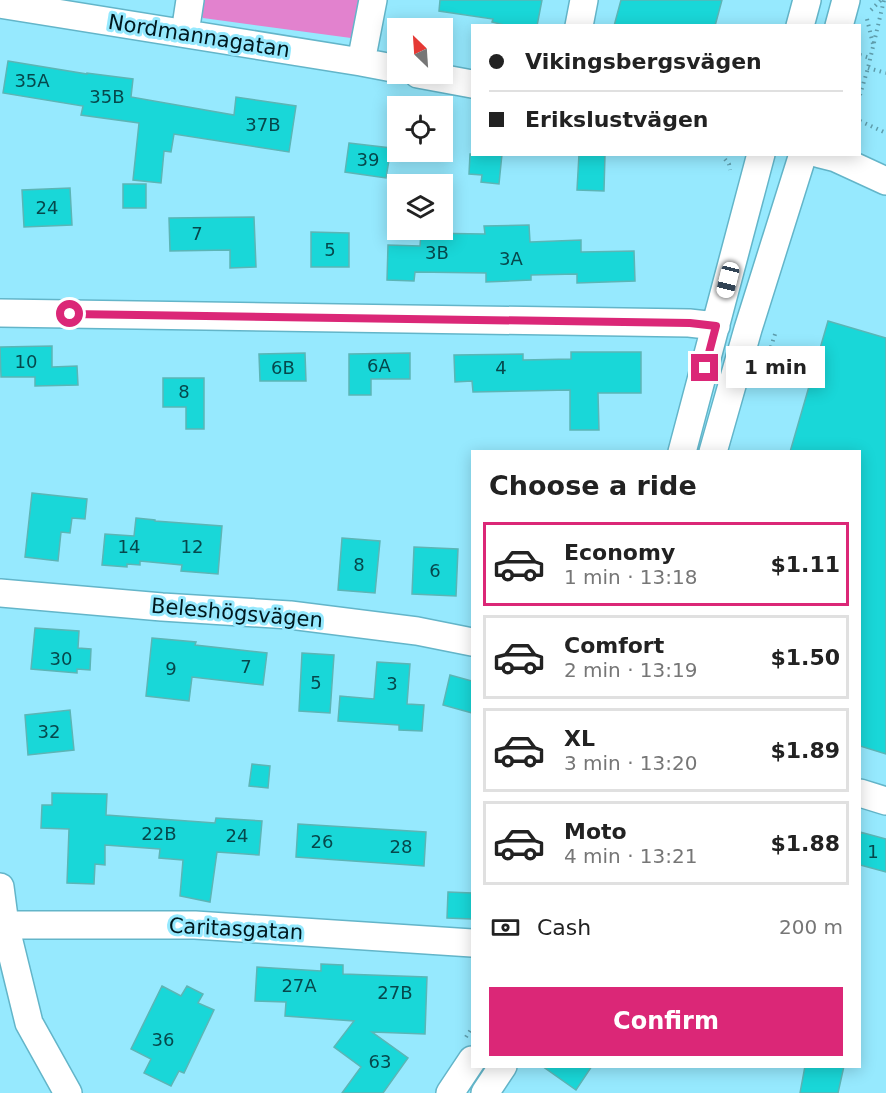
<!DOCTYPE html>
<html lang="en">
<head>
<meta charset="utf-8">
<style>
	body { margin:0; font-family:"DejaVu Sans",sans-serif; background:#f6f6f6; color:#222; height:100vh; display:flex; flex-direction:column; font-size:22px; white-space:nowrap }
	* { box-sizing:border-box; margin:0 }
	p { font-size:20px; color:#767676 }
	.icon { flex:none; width:33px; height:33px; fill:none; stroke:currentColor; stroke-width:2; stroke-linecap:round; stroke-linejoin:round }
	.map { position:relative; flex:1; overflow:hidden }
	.drawer { position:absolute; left:471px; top:450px; width:390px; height:618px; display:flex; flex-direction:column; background:#fff; border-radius:0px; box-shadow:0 3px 15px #0003 }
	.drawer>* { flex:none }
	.banner { position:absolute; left:471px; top:24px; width:390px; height:132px; border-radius:0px; box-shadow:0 3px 15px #0003; display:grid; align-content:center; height:132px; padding:0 18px; background:#fff }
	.needle { width:39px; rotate:335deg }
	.tools { position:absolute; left:387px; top:18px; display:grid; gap:12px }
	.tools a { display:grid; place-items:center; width:66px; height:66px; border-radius:0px; background:#fff; box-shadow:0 3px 15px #0003; font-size:30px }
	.end { position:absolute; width:27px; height:27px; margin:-14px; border:8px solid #db2777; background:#fff; box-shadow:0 0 0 3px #fff }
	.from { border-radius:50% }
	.bubble { position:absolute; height:42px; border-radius:0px; background:#fff; box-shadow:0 3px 15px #0003; font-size:20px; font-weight:600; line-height:42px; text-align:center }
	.car { position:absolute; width:18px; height:36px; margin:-18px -9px; border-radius:8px; box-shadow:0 0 4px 2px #0007; background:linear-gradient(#fff 24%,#345 0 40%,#fff 0 76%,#345 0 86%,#fff 0) }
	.banner b { display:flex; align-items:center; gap:21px; height:57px; font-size:22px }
	.banner b+b { border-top:2px solid #e0e0e0 }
	.banner i { width:15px; height:15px; background:#222 }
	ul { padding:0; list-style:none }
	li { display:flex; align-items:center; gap:18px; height:84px; margin:0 12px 9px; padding:0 6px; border:3px solid #e0e0e0; border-radius:0px }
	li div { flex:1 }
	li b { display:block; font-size:22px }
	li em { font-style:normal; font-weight:600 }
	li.on { border-color:#db2777 }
	li>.icon { width:54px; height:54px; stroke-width:1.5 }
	h2 { padding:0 18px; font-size:27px; line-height:72px }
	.pay { display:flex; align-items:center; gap:15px; height:66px; padding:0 18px; font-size:22px }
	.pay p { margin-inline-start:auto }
	.primary-button { display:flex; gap:12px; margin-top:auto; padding:12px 18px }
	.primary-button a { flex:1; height:69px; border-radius:0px; background:#db2777; color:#fff; font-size:24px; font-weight:600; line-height:69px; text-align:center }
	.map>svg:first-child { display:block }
	.green { fill:#e282ce }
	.building { fill:#19d7d8; stroke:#5cb5b5; stroke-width:1.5 }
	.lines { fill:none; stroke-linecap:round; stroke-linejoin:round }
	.minor-casing { stroke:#63b5c9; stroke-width:30 }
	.path { stroke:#5f9dac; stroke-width:4; stroke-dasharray:1.5 4.5; stroke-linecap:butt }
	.minor { stroke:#fff; stroke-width:27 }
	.route { stroke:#db2777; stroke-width:8 }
	.labels { text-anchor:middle; stroke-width:6; stroke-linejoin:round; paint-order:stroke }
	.number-label { font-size:18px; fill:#06484c }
	.street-label { font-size:21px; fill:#00181e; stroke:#96e9fe }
</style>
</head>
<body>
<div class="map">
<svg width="886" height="1093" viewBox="0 0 886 1093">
	<rect width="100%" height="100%" fill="#96e9fe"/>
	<path class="green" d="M 200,0 L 360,0 L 351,38 L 203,18 L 198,11 Z"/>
	<path class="building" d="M 440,0 L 542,0 L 537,26 L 508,26 L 492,22 L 493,19 L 439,11 Z
		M 621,0 L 722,0 L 715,26 L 614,26 Z
		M 8,61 L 87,74 L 87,73 L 133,79 L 131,97 L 234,115 L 236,97 L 296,106 L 289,152 L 174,134 L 171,152 L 164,151 L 161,183 L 133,180 L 139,123 L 81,115 L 83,106 L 3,93 Z
		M 349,143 L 391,148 L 386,178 L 345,172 Z
		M 470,154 L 502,154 L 499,184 L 481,182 L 482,175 L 469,174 Z
		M 579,154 L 605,154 L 604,191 L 577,190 Z
		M 123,184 L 146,184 L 146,208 L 123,208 Z
		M 70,188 L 72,225 L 24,227 L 22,190 Z
		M 254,217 L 256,267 L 230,268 L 230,250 L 170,251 L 169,218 Z
		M 529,225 L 530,242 L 581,240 L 581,252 L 634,251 L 635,281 L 577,283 L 577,274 L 531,275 L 531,280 L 486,282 L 486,273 L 415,272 L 414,281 L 387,280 L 388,245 L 420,246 L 421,233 L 485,234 L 484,226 Z
		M 311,232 L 349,233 L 349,267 L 311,267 Z
		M 828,321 L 886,338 L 886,754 L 860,746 L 860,452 L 790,452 Z
		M 52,346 L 52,367 L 77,366 L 78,385 L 35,386 L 35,377 L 1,377 L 0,347 Z
		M 571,352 L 641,352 L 641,393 L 598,393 L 599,430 L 570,430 L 570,390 L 473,392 L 472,381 L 455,382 L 454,355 L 523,354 L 523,360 L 571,359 Z
		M 305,353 L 306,381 L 260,381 L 259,354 Z
		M 410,353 L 410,379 L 371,379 L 371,395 L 349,395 L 349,354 Z
		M 163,378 L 204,378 L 204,429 L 186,429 L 186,407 L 163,407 Z
		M 32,493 L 87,499 L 85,519 L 72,518 L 70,533 L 61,532 L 58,561 L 25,557 Z
		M 136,518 L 155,520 L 155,521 L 222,526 L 218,574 L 181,571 L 182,565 L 140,561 L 140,565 L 127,564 L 127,567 L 102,565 L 105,534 L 134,536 Z
		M 342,538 L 380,541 L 375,593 L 338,590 Z
		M 414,547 L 458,549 L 456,596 L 412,594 Z
		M 35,628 L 79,631 L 78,648 L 91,649 L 90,670 L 77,669 L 77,673 L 31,669 Z
		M 152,638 L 196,642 L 195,645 L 267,653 L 263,685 L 192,677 L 189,701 L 146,696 Z
		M 302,653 L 334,655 L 330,713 L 299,711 Z
		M 377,662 L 410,664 L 407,704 L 424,705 L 422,731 L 399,730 L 399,725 L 338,721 L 340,696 L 374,699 Z
		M 450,675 L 472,681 L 472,713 L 443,705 Z
		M 70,710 L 74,750 L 28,755 L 25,715 Z
		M 252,764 L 270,766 L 268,788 L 249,786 Z
		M 52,793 L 107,794 L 106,815 L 215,823 L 216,818 L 262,821 L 259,855 L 217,852 L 210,902 L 180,896 L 183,860 L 159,858 L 160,849 L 105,845 L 105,865 L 95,864 L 94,884 L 67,883 L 69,829 L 41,828 L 42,805 L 52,805 Z
		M 298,824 L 426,832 L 424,866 L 296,857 Z
		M 860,832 L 886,839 L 886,872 L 860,865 Z
		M 448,892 L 472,893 L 472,919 L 447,918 Z
		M 321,964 L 343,965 L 343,974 L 427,977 L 425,1034 L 372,1032 L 408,1058 L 383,1093 L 342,1093 L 361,1067 L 334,1047 L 354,1021 L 285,1016 L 286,1002 L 255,1001 L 257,967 L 321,971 Z
		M 162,986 L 181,996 L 187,986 L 203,994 L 198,1003 L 214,1010 L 184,1073 L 179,1071 L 171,1086 L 144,1073 L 151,1059 L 131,1049 Z
		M 542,1066 L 592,1066 L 576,1090 Z
		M 805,1066 L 844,1066 L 838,1093 L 800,1093 Z"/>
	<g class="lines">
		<g class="minor-casing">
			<path id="minor" d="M 0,4 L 361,62 L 398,69
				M 579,26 L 584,0
				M 800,26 L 807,0
				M 839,26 L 846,0
				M 185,33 L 190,0
				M 361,62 L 373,0
				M 418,74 L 472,84
				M 820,154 L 836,158 L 886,181
				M 0,313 L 689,323 L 716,326
				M 682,452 L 761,154
				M 713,452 L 748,329 L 803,154
				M 0,593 L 162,607 L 290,615 L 417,631 L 472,642
				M 860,793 L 886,801
				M 0,887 L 5,925 L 29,1023 L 68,1093
				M 0,925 L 195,925 L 472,943
				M 450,1093 L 472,1060
				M 485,1093 L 503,1066"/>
		</g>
		<path class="path" d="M 871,10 L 881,0
			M 867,19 L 873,44
			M 860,55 L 870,58
			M 868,68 L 886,73
			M 860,95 L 868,68 L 884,0
			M 860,121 L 886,133
			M 726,154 L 724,158 L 729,164 L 730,170
			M 771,347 L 776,331
			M 466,1037 L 472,1028"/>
		<use href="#minor" class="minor"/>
	</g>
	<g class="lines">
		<path class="route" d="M 70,314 L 690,323 L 716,326 L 705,368"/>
	</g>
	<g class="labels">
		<g class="number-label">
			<text x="32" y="87">35A</text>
			<text x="107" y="103">35B</text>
			<text x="263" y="131">37B</text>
			<text x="368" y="166">39</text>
			<text x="47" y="214">24</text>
			<text x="197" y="240">7</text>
			<text x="330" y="256">5</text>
			<text x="437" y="259">3B</text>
			<text x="511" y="265">3A</text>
			<text x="26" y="368">10</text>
			<text x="379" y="372">6A</text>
			<text x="283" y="374">6B</text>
			<text x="501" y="374">4</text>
			<text x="184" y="398">8</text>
			<text x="129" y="553">14</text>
			<text x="192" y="553">12</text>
			<text x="359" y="571">8</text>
			<text x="435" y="577">6</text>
			<text x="61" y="665">30</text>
			<text x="246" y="673">7</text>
			<text x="171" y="675">9</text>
			<text x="316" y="689">5</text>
			<text x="392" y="690">3</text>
			<text x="49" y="738">32</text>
			<text x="159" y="840">22B</text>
			<text x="237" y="842">24</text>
			<text x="322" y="848">26</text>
			<text x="401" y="853">28</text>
			<text x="873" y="858">1</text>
			<text x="299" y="992">27A</text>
			<text x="395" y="999">27B</text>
			<text x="163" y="1046">36</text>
			<text x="380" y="1068">63</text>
		</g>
		<g class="street-label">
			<text transform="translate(199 36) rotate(9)" y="7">Nordmannagatan</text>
			<text transform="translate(237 613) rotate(5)" y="7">Beleshögsvägen</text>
			<text transform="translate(236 929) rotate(3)" y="7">Caritasgatan</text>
		</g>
	</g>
</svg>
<div class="tools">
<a><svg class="needle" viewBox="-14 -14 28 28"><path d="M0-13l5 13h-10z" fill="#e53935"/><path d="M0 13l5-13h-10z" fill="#767676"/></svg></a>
<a><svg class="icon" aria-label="locate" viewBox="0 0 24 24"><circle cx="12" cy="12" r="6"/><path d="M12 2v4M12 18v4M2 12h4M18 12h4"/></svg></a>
<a><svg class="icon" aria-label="layers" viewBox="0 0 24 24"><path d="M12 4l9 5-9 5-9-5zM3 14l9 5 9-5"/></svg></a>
</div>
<i class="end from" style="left:70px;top:314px"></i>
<i class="end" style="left:705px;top:368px"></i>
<div class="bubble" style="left:726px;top:346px;width:99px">1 min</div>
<i class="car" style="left:728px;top:280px;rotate:194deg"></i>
<div class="banner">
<b><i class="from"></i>Vikingsbergsvägen</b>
<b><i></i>Erikslustvägen</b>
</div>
<section class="drawer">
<h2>Choose a ride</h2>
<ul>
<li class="on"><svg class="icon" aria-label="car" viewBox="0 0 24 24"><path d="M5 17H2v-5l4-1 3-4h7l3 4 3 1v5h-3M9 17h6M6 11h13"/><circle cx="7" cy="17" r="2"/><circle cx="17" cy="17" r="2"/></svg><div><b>Economy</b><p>1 min · 13:18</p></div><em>$1.11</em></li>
<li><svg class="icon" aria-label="car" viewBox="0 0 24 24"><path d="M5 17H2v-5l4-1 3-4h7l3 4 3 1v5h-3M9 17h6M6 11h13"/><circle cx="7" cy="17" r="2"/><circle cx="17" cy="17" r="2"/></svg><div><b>Comfort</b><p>2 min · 13:19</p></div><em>$1.50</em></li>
<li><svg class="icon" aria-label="car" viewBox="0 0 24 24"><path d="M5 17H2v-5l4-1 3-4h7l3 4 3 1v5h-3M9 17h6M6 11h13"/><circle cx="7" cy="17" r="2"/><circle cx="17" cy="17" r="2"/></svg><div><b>XL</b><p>3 min · 13:20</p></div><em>$1.89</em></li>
<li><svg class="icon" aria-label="car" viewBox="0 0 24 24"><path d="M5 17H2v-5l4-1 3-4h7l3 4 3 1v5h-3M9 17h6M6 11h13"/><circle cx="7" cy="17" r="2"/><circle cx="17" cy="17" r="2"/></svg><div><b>Moto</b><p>4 min · 13:21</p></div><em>$1.88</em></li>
</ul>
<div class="pay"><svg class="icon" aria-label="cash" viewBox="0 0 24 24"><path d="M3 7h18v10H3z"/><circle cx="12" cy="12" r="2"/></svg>Cash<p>200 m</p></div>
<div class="primary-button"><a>Confirm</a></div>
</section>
</div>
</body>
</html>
